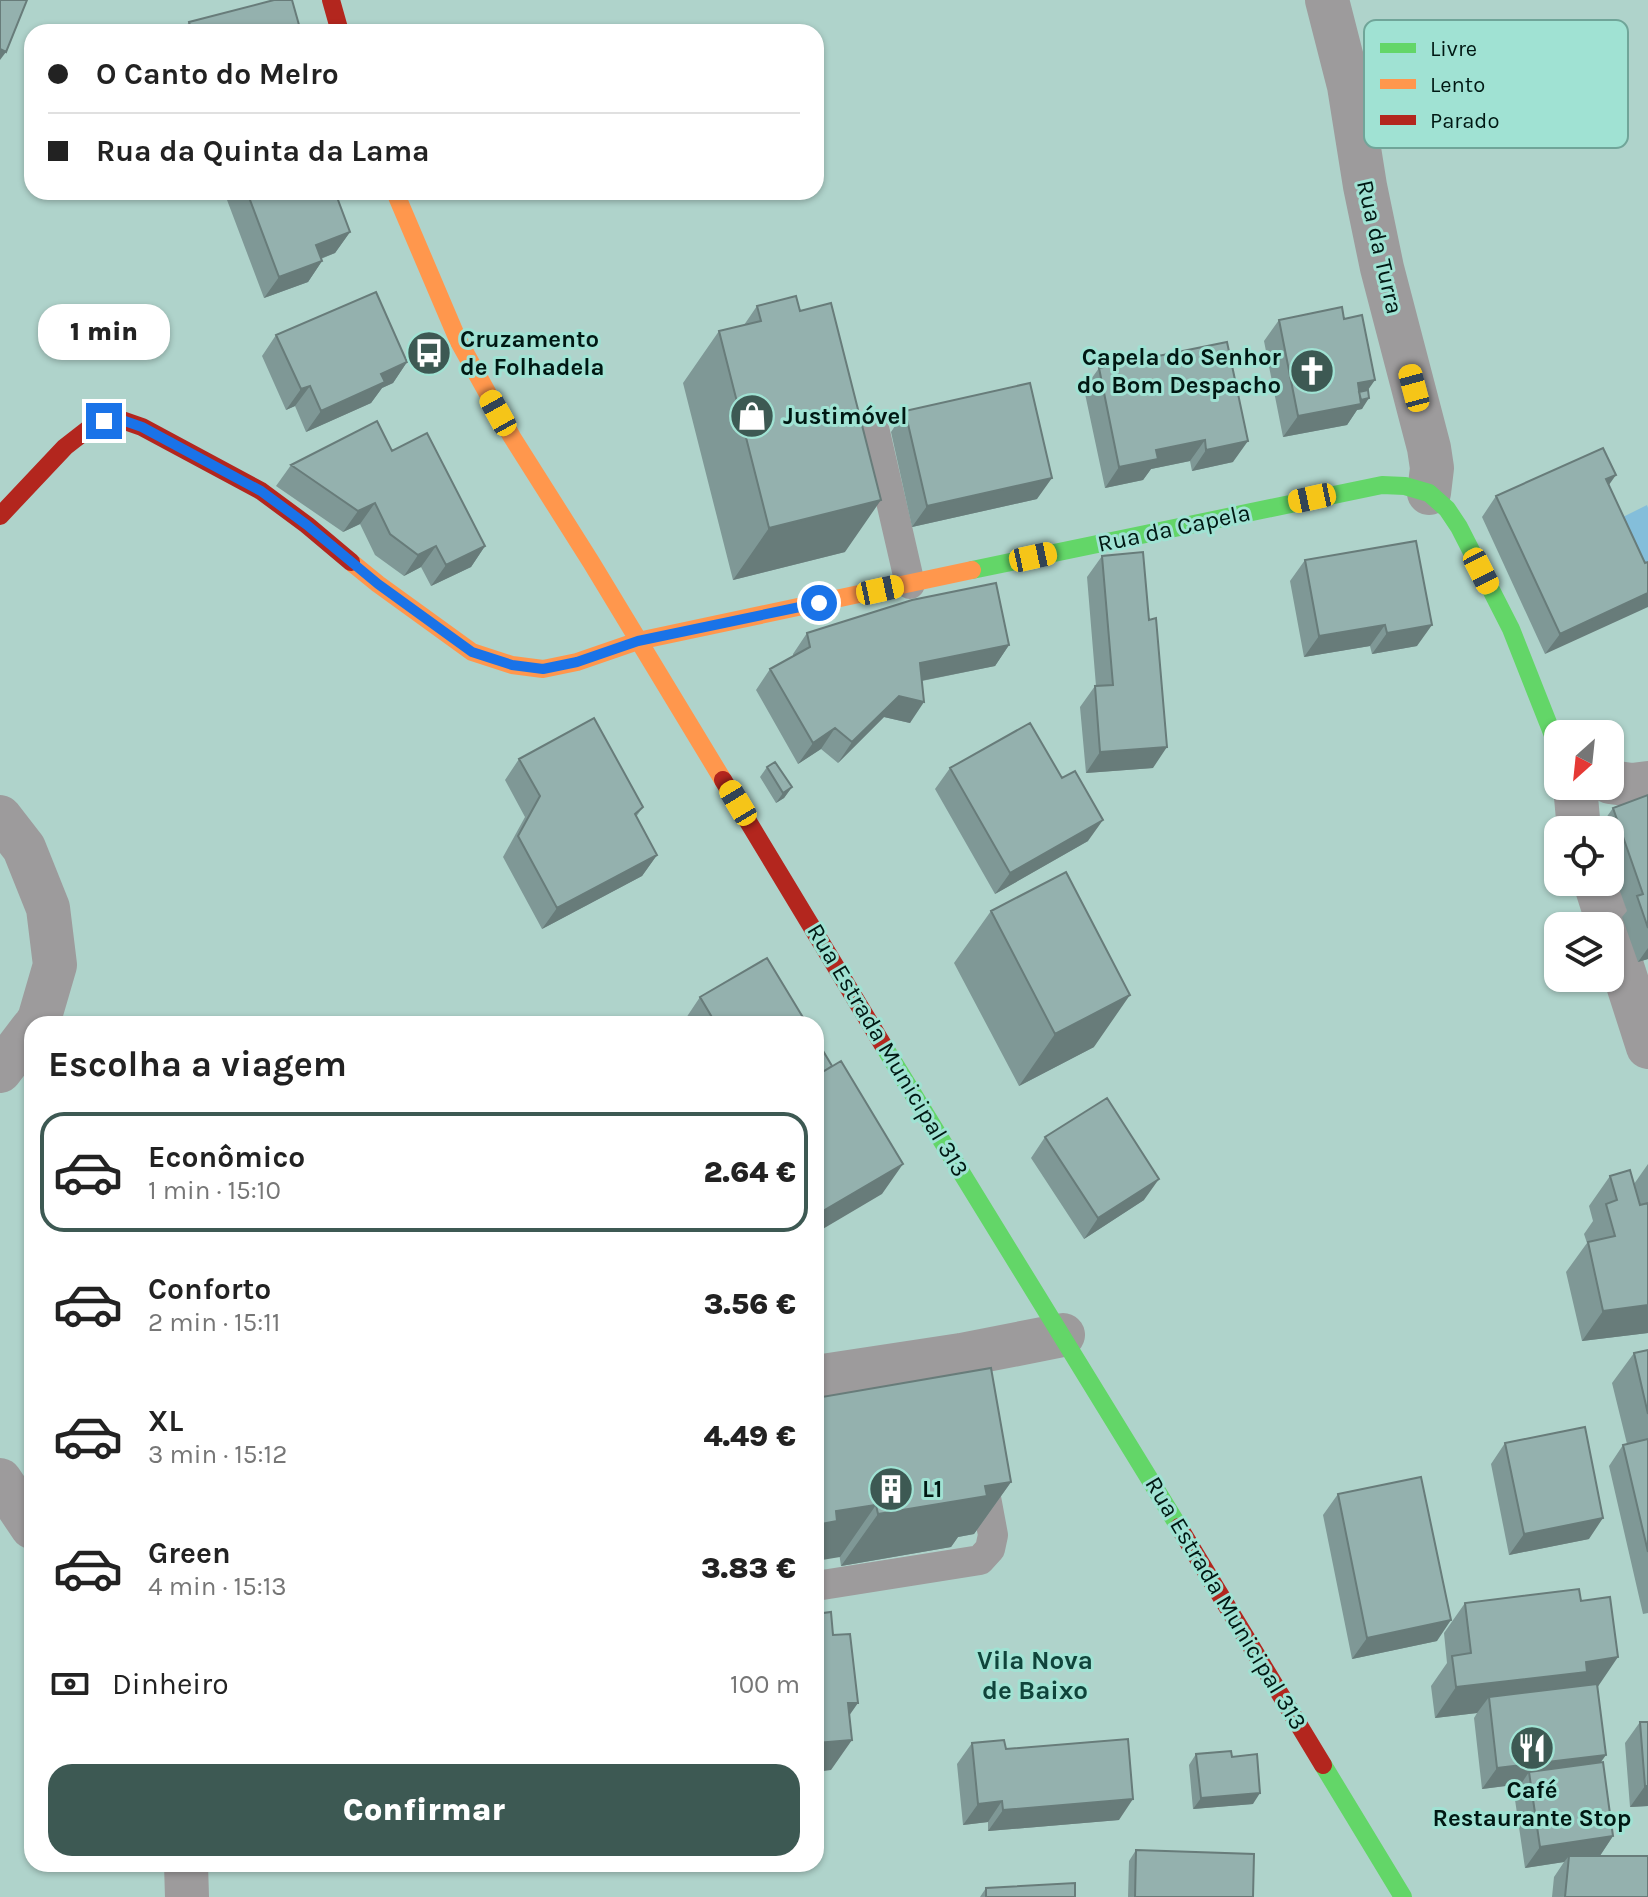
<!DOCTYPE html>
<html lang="pt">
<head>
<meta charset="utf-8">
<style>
	body { margin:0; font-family:Karla,sans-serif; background:#f2f2f2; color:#222; height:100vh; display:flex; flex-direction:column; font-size:30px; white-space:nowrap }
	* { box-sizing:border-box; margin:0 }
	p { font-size:26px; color:#767676 }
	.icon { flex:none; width:44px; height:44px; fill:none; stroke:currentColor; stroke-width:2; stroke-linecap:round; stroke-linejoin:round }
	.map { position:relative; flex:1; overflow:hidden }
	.details { position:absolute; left:24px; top:1016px; width:800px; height:856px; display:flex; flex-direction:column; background:#fff; border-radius:24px; box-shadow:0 2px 6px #0004 }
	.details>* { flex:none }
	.hud { position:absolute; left:24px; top:24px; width:800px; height:176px; border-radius:24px; box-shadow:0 2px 6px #0004; display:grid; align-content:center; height:176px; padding:0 24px; background:#fff }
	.needle { width:52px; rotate:207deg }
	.tools { position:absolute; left:1544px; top:720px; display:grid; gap:16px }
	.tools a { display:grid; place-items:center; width:80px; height:80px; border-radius:16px; background:#fff; box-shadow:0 2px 6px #0004; font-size:40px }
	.end { position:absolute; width:36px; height:36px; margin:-18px; border:10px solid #1a73e8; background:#fff; box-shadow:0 0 0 4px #fff }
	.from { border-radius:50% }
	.bubble { position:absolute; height:56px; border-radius:24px; background:#fff; box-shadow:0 2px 6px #0004; font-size:26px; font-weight:800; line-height:56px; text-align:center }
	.car { position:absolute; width:24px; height:48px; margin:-24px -12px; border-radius:10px; box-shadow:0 0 6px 2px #0007; background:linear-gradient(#f5c518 24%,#345 0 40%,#f5c518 0 76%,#345 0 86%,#f5c518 0) }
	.hud b { display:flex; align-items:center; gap:28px; height:76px; font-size:30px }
	.hud b+b { border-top:2px solid #e0e0e0 }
	.hud i { width:20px; height:20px; background:#222 }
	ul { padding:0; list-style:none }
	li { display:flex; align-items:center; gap:24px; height:120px; margin:0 16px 12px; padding:0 8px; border:4px solid transparent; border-radius:24px }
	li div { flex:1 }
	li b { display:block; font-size:30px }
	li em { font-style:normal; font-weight:800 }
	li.selected { border-color:#3d5953 }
	li>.icon { width:72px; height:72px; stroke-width:1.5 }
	h2 { padding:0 24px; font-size:36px; line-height:96px }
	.pay { display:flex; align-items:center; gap:20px; height:88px; padding:0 24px; font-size:30px }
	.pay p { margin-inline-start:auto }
	.button { display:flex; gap:16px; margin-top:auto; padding:16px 24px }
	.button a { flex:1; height:92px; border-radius:24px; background:#3d5953; color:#fff; font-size:32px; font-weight:800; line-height:92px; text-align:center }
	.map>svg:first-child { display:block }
	.water { fill:#84beda }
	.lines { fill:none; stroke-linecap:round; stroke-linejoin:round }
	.lane { stroke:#9d9b9c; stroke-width:30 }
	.street { stroke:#9d9b9c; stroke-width:44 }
	.fast { stroke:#63d668; stroke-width:18 }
	.slow { stroke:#ff974d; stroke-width:18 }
	.jam { stroke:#b3261e; stroke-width:18 }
	.wall { fill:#7f9896 }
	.shaded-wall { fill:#687c7a }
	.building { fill:#94b1ae; stroke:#687c7a; stroke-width:2 }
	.route { stroke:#1a73e8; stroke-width:10 }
	.labels { text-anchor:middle; stroke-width:6; stroke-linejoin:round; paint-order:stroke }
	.street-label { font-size:24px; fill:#001813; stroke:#a0e2d3 }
	.poi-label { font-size:24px; font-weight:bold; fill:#001813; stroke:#a0e2d3; text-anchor:start }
	.neighbourhood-label { font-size:26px; font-weight:bold; fill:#10443b; stroke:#a0e2d3 }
	.key { fill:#a0e2d3; stroke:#70a599; stroke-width:2 }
	.key-label { font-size:22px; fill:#001813 }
</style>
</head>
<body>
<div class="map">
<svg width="1648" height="1897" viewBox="0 0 1648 1897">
	<rect width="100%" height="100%" fill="#afd3cb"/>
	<path class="water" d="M 1647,505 L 1648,508 L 1648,577 L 1619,519 Z"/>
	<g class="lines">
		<path class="lane" d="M 875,432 L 910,584
			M 816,1586 L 980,1560 L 990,1549 L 993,1535 L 982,1476"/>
		<path class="street" d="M 1327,0 L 1349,86 L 1365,186 L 1382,268 L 1429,448 L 1432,468 L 1429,493
			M 1610,782 L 1632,785 L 1648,783
			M 1575,786 L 1579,830
			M 0,817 L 24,848 L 48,908 L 55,965 L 39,1020 L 36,1024
			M 1595,882 L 1609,926
			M 1610,929 L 1648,1047
			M 0,1071 L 32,1029
			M 816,1377 L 961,1355 L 1063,1335
			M 0,1480 L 32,1527
			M 186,1864 L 187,1897"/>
		<path class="fast" d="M 972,570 L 1382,485 L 1405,486 L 1429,493 L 1447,509 L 1459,527 L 1511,629 L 1558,748
			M 883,1045 L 1179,1527
			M 1323,1765 L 1403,1897"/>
		<path class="slow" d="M 395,192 L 458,340 L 512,437 L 591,562 L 723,780
			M 351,562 L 378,584 L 472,652 L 512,665 L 543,669 L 577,662 L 638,641 L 972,570"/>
		<path class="jam" d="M 331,0 L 340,32
			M 0,516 L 65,447 L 92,426 L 104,421 L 119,419 L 142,427 L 261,491 L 307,525 L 351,562
			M 723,780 L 883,1045
			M 1179,1527 L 1323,1765"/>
	</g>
	<path class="wall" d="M 189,22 L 301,32 L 182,32 Z
		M 224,192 L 335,192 L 350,232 L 335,253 L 321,259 L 322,261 L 308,282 L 264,298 Z
		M 757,306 L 800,311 L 845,552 L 733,580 L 683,383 L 719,331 L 744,325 Z
		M 1344,319 L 1368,390 L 1362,409 L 1357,410 L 1347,425 L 1283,437 L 1264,341 L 1279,320 Z
		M 276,335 L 407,362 L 393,383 L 382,388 L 371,403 L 306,432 L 295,406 L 286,410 L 262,356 Z
		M 1227,342 L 1233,462 L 1192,471 L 1190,461 L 1151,469 L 1143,480 L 1105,488 L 1084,389 L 1099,368 Z
		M 905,411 L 1037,499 L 912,527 L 891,432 Z
		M 392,451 L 485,546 L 471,567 L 431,586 L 421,567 L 404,576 L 375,555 L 360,524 L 343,532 L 276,486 L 291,465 Z
		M 1496,496 L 1645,563 L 1545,654 L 1482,517 Z
		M 1102,556 L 1153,768 L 1086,773 L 1080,707 L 1095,686 L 1096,686 L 1087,577 Z
		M 1305,560 L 1417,646 L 1372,654 L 1370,646 L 1304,657 L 1290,581 Z
		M 807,633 L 1009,645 L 995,666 L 922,681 L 910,723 L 884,717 L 838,763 L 821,749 L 798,764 L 756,690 L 770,669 L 793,656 L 793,654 Z
		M 519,759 L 643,807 L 636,817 L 657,855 L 642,876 L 542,929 L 503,857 L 525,817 L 505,780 Z
		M 767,767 L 792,787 L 784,798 L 776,803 L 760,777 Z
		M 950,768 L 1088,841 L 995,894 L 935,789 Z
		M 1648,795 L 1648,959 L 1638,962 L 1622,917 L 1627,911 L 1610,863 L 1610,830 L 1598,830 L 1598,829 L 1613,808 Z
		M 991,911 L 1094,1047 L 1019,1086 L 954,963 Z
		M 700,997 L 807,1024 L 689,1024 L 686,1018 Z
		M 1045,1137 L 1144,1200 L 1084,1239 L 1031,1158 Z
		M 1648,1164 L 1648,1333 L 1582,1341 L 1566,1272 L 1587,1243 L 1584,1234 L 1593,1221 L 1589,1206 L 1610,1176 L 1634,1184 Z
		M 1648,1350 L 1648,1613 L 1643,1614 L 1609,1466 L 1623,1445 L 1627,1444 L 1612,1383 L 1634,1353 Z
		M 816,1398 L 1011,1482 L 974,1534 L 958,1537 L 951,1547 L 841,1566 Z
		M 1505,1443 L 1589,1539 L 1509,1555 L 1491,1464 Z
		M 1338,1494 L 1437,1641 L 1352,1659 L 1323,1515 Z
		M 1465,1603 L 1597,1687 L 1601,1762 L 1613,1836 L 1600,1856 L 1648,1897 L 1552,1897 L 1554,1877 L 1564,1862 L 1525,1868 L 1514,1793 L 1521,1784 L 1482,1789 L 1474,1718 L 1477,1713 L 1435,1718 L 1431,1686 L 1447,1663 L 1444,1633 Z
		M 1640,1722 L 1648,1722 L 1648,1806 L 1630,1807 L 1625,1743 Z
		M 972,1743 L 1006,1749 L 1119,1820 L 988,1831 L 988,1822 L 963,1825 L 957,1764 Z
		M 1196,1754 L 1232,1757 L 1253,1804 L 1193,1809 L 1189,1765 Z
		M 1136,1850 L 1253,1897 L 1128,1897 L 1129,1861 Z
		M 986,1888 L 1075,1897 L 980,1897 Z"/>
	<path class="shaded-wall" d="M 0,49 L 6,52 L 0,60 Z
		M 350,232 L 335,253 L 301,266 L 316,245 Z
		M 322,261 L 308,282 L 264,298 L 279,277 Z
		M 407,362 L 393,383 L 382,388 L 371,403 L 306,432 L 321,411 L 381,374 Z
		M 1375,380 L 1361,400 L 1369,398 L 1362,409 L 1357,410 L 1347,425 L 1283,437 L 1298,416 L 1358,383 Z
		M 310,386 L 295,406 L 286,410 L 301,389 Z
		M 1205,440 L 1190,461 L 1151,469 L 1143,480 L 1105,488 L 1119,467 L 1156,450 Z
		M 1248,441 L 1233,462 L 1192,471 L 1206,450 Z
		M 1616,475 L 1601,496 L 1606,479 Z
		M 1052,478 L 1037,499 L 912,527 L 927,506 Z
		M 881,500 L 845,552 L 733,580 L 769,528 Z
		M 375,503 L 360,524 L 343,532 L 358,511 Z
		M 436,546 L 421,567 L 404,576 L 418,555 Z
		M 485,546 L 471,567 L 431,586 L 446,565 Z
		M 1648,593 L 1648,607 L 1545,654 L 1560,634 Z
		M 1385,625 L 1370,646 L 1304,657 L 1319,636 Z
		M 1432,625 L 1417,646 L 1372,654 L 1387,633 Z
		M 1009,645 L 995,666 L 905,684 L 920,663 Z
		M 899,696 L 924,702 L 910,723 L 884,717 L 838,763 L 852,742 Z
		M 835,728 L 821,749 L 798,764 L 813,743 Z
		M 1167,747 L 1153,768 L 1086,773 L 1100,752 Z
		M 792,787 L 784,798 L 776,803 L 783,793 Z
		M 1103,820 L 1088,841 L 995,894 L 1010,873 Z
		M 657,855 L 642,876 L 542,929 L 557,908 Z
		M 1648,948 L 1648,959 L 1638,962 Z
		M 1130,995 L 1094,1047 L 1019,1086 L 1055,1034 Z
		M 903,1164 L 882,1194 L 816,1233 L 816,1215 Z
		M 1159,1179 L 1144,1200 L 1084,1239 L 1098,1218 Z
		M 1648,1305 L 1648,1333 L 1582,1341 L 1603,1311 Z
		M 1011,1482 L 974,1534 L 958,1537 L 951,1547 L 841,1566 L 878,1514 L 985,1486 Z
		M 876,1505 L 840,1557 L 816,1561 L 816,1525 L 836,1511 Z
		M 1603,1518 L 1589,1539 L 1509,1555 L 1524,1534 Z
		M 1451,1620 L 1437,1641 L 1352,1659 L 1367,1638 Z
		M 1618,1657 L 1597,1688 L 1489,1697 L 1477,1713 L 1435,1718 L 1456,1687 L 1586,1662 Z
		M 848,1703 L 858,1703 L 837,1733 Z
		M 852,1740 L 831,1770 L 816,1772 L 816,1743 Z
		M 1606,1755 L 1591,1776 L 1529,1772 L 1521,1784 L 1482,1789 L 1497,1768 Z
		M 1645,1786 L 1648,1786 L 1648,1806 L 1630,1807 Z
		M 1260,1793 L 1253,1804 L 1193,1809 L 1201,1798 Z
		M 1133,1799 L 1119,1820 L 988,1831 L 1003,1810 Z
		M 1002,1801 L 988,1822 L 963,1825 L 978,1804 Z
		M 1613,1836 L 1599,1857 L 1569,1856 L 1564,1862 L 1525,1868 L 1540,1847 Z"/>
	<path class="building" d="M 0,0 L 27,0 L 6,52 L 0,49 Z
		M 274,0 L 292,0 L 301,32 L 192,32 L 189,22 Z
		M 247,192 L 335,192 L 350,232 L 316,245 L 322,261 L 279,277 Z
		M 376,292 L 407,362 L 381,374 L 385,382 L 321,411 L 310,386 L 301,389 L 276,335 Z
		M 796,296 L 800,311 L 831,303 L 881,500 L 769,528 L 719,331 L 761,321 L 757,306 Z
		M 1342,307 L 1344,319 L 1362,315 L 1375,380 L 1358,383 L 1361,404 L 1298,416 L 1279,320 Z
		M 1227,342 L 1248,441 L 1206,450 L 1205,440 L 1156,450 L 1158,459 L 1119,467 L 1099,368 Z
		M 1030,383 L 1052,478 L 927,506 L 905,411 Z
		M 1368,390 L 1369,398 L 1361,400 L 1359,392 Z
		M 377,421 L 392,451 L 427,433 L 485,546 L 446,565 L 436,546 L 418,555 L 390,534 L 375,503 L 358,511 L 291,465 Z
		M 1603,448 L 1616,475 L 1606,479 L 1645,563 L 1648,562 L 1648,593 L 1560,634 L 1496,496 Z
		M 1416,541 L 1432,625 L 1387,633 L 1385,625 L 1319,636 L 1305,560 Z
		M 1143,552 L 1149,620 L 1156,618 L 1167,747 L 1100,752 L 1095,686 L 1113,685 L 1102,556 Z
		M 996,583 L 1009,645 L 920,663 L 924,702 L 899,696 L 852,742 L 835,728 L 813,743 L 770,669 L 810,647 L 807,633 L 912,600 Z
		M 594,718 L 643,807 L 635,814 L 657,855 L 557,908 L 518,836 L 540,796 L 519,759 Z
		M 1030,723 L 1062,778 L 1075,771 L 1103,820 L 1010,873 L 950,768 Z
		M 775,762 L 792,787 L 783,793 L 767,767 Z
		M 1648,795 L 1648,928 L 1637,896 L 1643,894 L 1613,808 Z
		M 1066,872 L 1130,995 L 1055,1034 L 991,911 Z
		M 767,958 L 807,1024 L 716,1024 L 700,997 Z
		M 816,1039 L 832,1066 L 816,1076 Z
		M 841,1061 L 903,1164 L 816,1215 L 816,1076 Z
		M 1107,1098 L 1159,1179 L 1098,1218 L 1045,1137 Z
		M 1630,1170 L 1640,1205 L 1648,1203 L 1648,1305 L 1603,1311 L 1588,1242 L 1615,1236 L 1606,1204 L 1617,1200 L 1610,1176 Z
		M 1648,1350 L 1648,1414 L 1634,1353 Z
		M 991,1368 L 1011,1482 L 985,1486 L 987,1496 L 878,1514 L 876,1505 L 836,1511 L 837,1521 L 816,1525 L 816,1398 Z
		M 1585,1427 L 1603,1518 L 1524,1534 L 1505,1443 Z
		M 1648,1439 L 1648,1552 L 1623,1445 Z
		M 1421,1477 L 1451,1620 L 1367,1638 L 1338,1494 Z
		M 1579,1589 L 1581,1601 L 1610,1597 L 1618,1657 L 1586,1662 L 1587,1672 L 1456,1687 L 1452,1656 L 1471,1653 L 1465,1603 Z
		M 831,1612 L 833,1635 L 850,1634 L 858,1703 L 848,1703 L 852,1740 L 816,1743 L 816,1614 Z
		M 1597,1684 L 1606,1755 L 1497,1768 L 1489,1697 Z
		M 1640,1722 L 1648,1722 L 1648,1786 L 1645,1786 Z
		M 1128,1739 L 1133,1799 L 1003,1810 L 1002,1801 L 978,1804 L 972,1743 L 1004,1740 L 1006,1749 Z
		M 1231,1751 L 1232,1757 L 1257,1754 L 1260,1793 L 1201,1798 L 1196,1754 Z
		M 1603,1762 L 1613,1836 L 1540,1847 L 1529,1772 Z
		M 1136,1850 L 1254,1854 L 1253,1897 L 1135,1897 Z
		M 1569,1856 L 1648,1856 L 1648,1897 L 1565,1897 Z
		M 1075,1883 L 1075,1897 L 986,1897 L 986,1888 Z"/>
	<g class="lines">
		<path class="route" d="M 104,421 L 119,419 L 142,427 L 261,491 L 307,525 L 378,584 L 472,652 L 512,665 L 543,669 L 577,662 L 638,641 L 819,603"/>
	</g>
	<defs>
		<g id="bus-disc" transform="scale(2.3)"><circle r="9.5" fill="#3d5953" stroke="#a0e2d3"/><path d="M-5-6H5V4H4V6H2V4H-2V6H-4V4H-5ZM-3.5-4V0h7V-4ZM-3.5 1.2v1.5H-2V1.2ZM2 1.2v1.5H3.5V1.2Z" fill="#fff"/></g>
		<g id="church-disc" transform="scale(2.3)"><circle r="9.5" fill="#3d5953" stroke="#a0e2d3"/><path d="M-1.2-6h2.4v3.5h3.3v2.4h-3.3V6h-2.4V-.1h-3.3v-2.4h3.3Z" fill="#fff"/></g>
		<g id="shop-disc" transform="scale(2.3)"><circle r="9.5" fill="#3d5953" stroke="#a0e2d3"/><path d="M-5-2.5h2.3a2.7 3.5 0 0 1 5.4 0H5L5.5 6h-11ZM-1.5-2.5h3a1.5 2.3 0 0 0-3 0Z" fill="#fff"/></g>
		<g id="building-disc" transform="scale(2.3)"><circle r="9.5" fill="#3d5953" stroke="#a0e2d3"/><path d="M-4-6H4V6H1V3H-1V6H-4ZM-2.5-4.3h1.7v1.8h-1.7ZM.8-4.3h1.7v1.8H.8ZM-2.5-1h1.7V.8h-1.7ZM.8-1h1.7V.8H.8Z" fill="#fff"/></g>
		<g id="restaurant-disc" transform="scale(2.3)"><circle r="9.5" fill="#3d5953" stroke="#a0e2d3"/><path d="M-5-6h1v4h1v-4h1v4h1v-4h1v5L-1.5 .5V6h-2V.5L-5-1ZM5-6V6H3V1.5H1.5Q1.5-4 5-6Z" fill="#fff"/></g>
	</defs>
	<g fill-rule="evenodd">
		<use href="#bus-disc" x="429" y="353"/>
		<use href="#church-disc" x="1312" y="371"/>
		<use href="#shop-disc" x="752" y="416"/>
		<use href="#building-disc" x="891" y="1489"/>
		<use href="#restaurant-disc" x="1532" y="1748"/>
	</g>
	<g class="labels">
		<g class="street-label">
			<text transform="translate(1380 247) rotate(77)" y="8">Rua da Turra</text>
			<text transform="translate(1174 528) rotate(-12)" y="8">Rua da Capela</text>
			<text transform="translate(888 1050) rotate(59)" y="8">Rua Estrada Municipal 313</text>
			<text transform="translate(1226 1603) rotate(59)" y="8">Rua Estrada Municipal 313</text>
		</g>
		<g class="poi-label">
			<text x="460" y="347">Cruzamento<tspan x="460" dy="28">de Folhadela</tspan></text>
			<text x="1281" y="365" text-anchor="end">Capela do Senhor<tspan x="1281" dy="28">do Bom Despacho</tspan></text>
			<text x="783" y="424">Justimóvel</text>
			<text x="922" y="1497">L1</text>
			<text x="1532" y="1798" text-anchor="middle">Café<tspan x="1532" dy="28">Restaurante Stop</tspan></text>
		</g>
		<g class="neighbourhood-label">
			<text x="1035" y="1669">Vila Nova<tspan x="1035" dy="30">de Baixo</tspan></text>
		</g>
	</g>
	<rect x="1364" y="20" width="264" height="128" rx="12" class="key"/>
	<rect x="1380" y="43" width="36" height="10" fill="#63d668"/>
	<rect x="1380" y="79" width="36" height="10" fill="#ff974d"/>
	<rect x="1380" y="115" width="36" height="10" fill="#b3261e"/>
	<g class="key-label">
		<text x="1430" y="56">Livre</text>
		<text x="1430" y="92">Lento</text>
		<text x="1430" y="128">Parado</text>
	</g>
</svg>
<div class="tools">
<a><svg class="needle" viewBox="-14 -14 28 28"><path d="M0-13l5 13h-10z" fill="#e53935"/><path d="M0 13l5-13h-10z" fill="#767676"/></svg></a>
<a><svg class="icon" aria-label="locate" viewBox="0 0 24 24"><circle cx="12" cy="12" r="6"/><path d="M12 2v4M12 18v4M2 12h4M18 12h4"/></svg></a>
<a><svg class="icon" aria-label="layers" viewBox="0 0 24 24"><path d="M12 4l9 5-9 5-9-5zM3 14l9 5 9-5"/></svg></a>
</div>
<i class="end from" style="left:819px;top:603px"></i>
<i class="end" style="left:104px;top:421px"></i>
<div class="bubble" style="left:38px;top:304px;width:132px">1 min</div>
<i class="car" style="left:1414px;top:388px;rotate:345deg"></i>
<i class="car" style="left:498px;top:413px;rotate:331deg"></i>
<i class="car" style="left:1312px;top:498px;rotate:258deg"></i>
<i class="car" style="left:1033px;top:557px;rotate:78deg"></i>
<i class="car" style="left:1481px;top:571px;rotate:153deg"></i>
<i class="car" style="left:880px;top:590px;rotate:78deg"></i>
<i class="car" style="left:738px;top:803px;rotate:329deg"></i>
<div class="hud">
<b><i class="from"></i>O Canto do Melro</b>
<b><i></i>Rua da Quinta da Lama</b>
</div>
<section class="details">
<h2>Escolha a viagem</h2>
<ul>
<li class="selected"><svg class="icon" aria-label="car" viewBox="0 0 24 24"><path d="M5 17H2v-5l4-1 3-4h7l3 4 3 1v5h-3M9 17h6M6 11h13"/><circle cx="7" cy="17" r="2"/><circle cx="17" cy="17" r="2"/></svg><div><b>Econômico</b><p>1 min · 15:10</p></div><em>2.64 €</em></li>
<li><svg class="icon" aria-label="car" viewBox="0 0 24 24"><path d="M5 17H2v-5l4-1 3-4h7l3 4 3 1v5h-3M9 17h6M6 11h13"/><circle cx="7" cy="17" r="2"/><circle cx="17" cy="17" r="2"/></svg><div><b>Conforto</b><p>2 min · 15:11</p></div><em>3.56 €</em></li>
<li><svg class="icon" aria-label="car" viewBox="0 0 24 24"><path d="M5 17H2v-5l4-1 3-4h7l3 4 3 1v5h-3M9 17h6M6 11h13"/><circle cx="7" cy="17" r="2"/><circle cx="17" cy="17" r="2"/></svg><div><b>XL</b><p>3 min · 15:12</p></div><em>4.49 €</em></li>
<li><svg class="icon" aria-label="car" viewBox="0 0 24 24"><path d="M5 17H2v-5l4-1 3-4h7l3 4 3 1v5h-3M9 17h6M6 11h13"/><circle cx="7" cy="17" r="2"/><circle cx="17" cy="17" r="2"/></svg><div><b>Green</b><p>4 min · 15:13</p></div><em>3.83 €</em></li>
</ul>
<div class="pay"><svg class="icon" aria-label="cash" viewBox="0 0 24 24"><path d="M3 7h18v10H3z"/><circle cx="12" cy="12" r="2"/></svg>Dinheiro<p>100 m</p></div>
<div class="button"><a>Confirmar</a></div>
</section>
</div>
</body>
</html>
